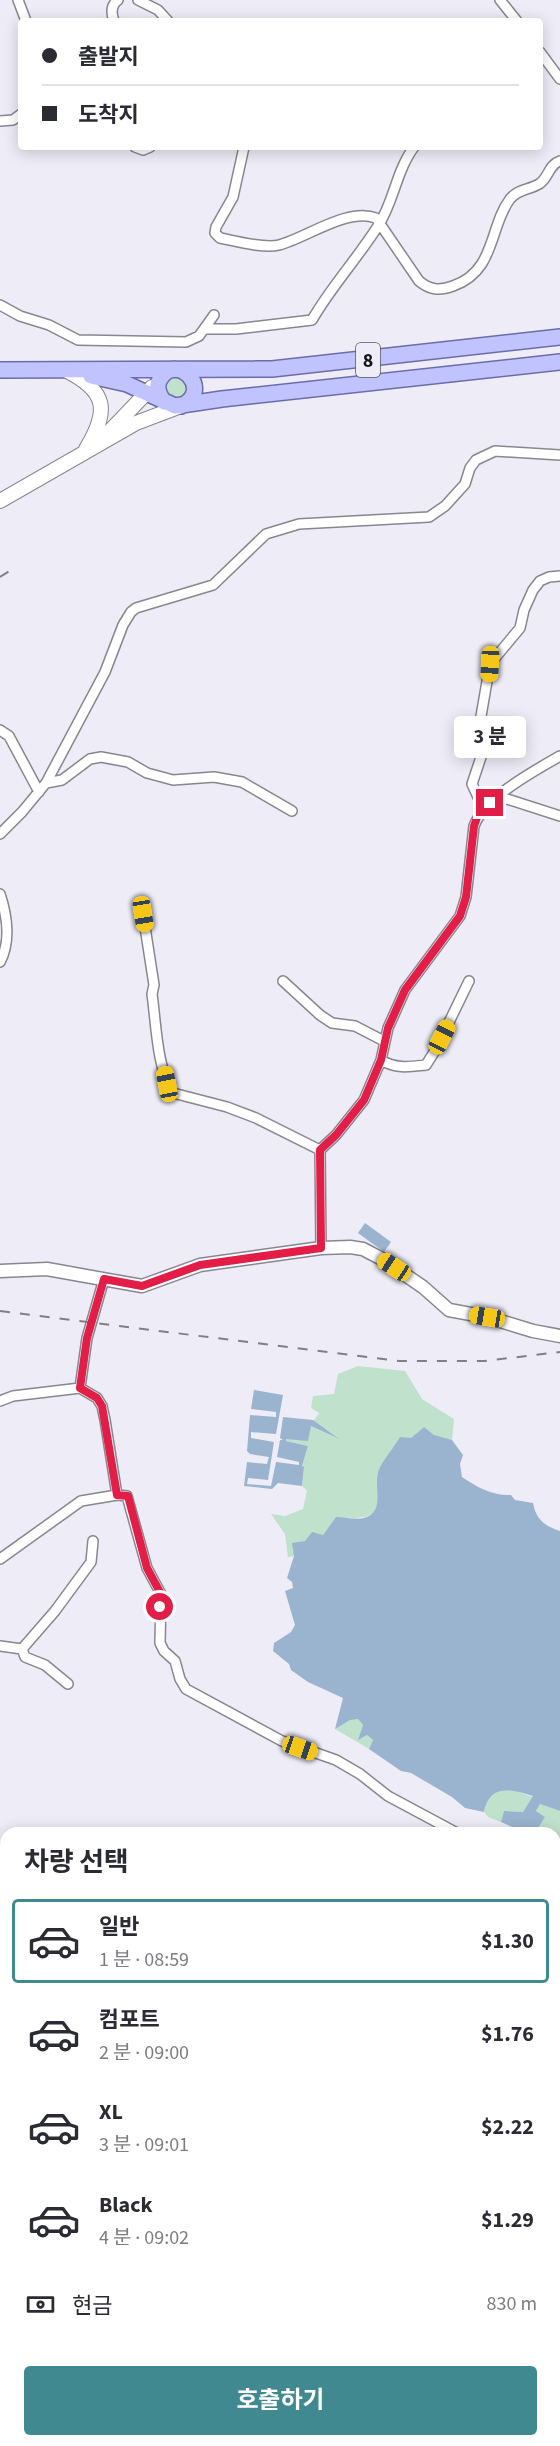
<!DOCTYPE html>
<html lang="ko">
<head>
<meta charset="utf-8">
<style>
	body { margin:0; font-family:"Source Sans 3","Noto Sans KR",sans-serif; background:#f2f2f3; color:#2b2b33; height:100vh; display:flex; flex-direction:column; font-size:22px; white-space:nowrap }
	* { box-sizing:border-box; margin:0 }
	p { font-size:20px; color:#7c7c81 }
	.icon { flex:none; width:33px; height:33px; fill:none; stroke:currentColor; stroke-width:2; stroke-linecap:round; stroke-linejoin:round }
	.map { position:relative; flex:1; overflow:hidden }
	.sheet { position:absolute; left:0px; top:1827px; width:561px; height:620px; display:flex; flex-direction:column; background:#fff; border-radius:18px 18px 0 0; box-shadow:0 3px 15px #0003 }
	.sheet>* { flex:none }
	.hud { position:absolute; left:18px; top:18px; width:525px; height:132px; border-radius:6px; box-shadow:0 3px 15px #0003; display:grid; align-content:center; height:132px; padding:0 24px; background:#fff }
	.end { position:absolute; width:27px; height:27px; margin:-14px; border:8px solid #e11d48; background:#fff; box-shadow:0 0 0 3px #fff }
	.from { border-radius:50% }
	.bubble { position:absolute; height:42px; border-radius:6px; background:#fff; box-shadow:0 3px 15px #0003; font-size:20px; font-weight:700; line-height:42px; text-align:center }
	.car { position:absolute; width:18px; height:36px; margin:-18px -9px; border-radius:8px; box-shadow:0 0 4px 2px #0007; background:linear-gradient(#f5c518 24%,#345 0 40%,#f5c518 0 76%,#345 0 86%,#f5c518 0) }
	.hud b { display:flex; align-items:center; gap:21px; height:57px; font-size:22px }
	.hud b+b { border-top:2px solid #e1e1e2 }
	.hud i { width:15px; height:15px; background:#2b2b33 }
	ul { padding:0; list-style:none }
	li { display:flex; align-items:center; gap:18px; height:84px; margin:0 12px 9px; padding:0 12px; border:3px solid transparent; border-radius:6px }
	li div { flex:1 }
	li b { display:block; font-size:22px }
	li em { font-style:normal; font-weight:700 }
	li.selected { border-color:#418990 }
	li>.icon { width:54px; height:54px; stroke-width:1.5 }
	h2 { padding:0 24px; font-size:27px; line-height:72px }
	.pay { display:flex; align-items:center; gap:15px; height:66px; padding:0 24px; font-size:22px }
	.pay p { margin-inline-start:auto }
	.primary-button { display:flex; gap:12px; margin-top:auto; padding:12px 24px }
	.primary-button a { flex:1; height:69px; border-radius:6px; background:#418990; color:#fff; font-size:24px; font-weight:700; line-height:69px; text-align:center }
	.map>svg:first-child { display:block }
	.green { fill:#c0e1cc }
	.water { fill:#9ab4d0 }
	.lines { fill:none; stroke-linecap:round; stroke-linejoin:round }
	.minor-casing { stroke:#88868f; stroke-width:12 }
	.tertiary-casing { stroke:#88868f; stroke-width:15 }
	.secondary-casing { stroke:#88868f; stroke-width:16 }
	.primary-casing { stroke:#6a6cae; stroke-width:18 }
	.minor { stroke:#fff; stroke-width:9 }
	.tertiary { stroke:#fff; stroke-width:12 }
	.secondary { stroke:#fff; stroke-width:14 }
	.primary { stroke:#c1c3fe; stroke-width:15 }
	.rail { stroke:#807e86; stroke-width:2; stroke-dasharray:10 10; stroke-linecap:butt }
	.route { stroke:#e11d48; stroke-width:8 }
	.labels { text-anchor:middle; stroke-width:5; stroke-linejoin:round; paint-order:stroke }
	.shield { fill:#eeecf7; stroke:#57565c; stroke-width:1.5 }
	.shield-label { font-size:20px; font-weight:bold; fill:#161519 }
</style>
</head>
<body>
<div class="map">
<svg width="560" height="2446" viewBox="0 0 560 2446">
	<rect width="100%" height="100%" fill="#eeecf7"/>
	<path class="green" d="M166 388a10 10 0 1 1 20 0a10 10 0 1 1-20 0Z
		M 358,1366 L 405,1371 L 422,1399 L 454,1419 L 452,1440 L 434,1436 L 424,1427 L 411,1438 L 400,1438 C 394,1448 384,1458 379,1469 C 374,1481 379,1489 378,1501 C 378,1522 351,1518 336,1517 L 323,1535 L 294,1556 L 288,1557 L 285,1534 L 271,1514 L 285,1516 L 303,1509 L 307,1491 L 302,1486 L 304,1468 L 302,1466 L 308,1446 L 286,1441 L 285,1438 L 311,1426 L 338,1439 L 313,1422 L 319,1413 L 311,1408 L 313,1396 L 334,1394 L 338,1374 Z
		M 351,1719 L 358,1719 L 363,1725 L 359,1739 L 367,1735 L 373,1740 L 369,1749 L 335,1729 Z
		M 503,1790 L 516,1791 L 533,1797 L 523,1812 L 504,1811 L 501,1822 L 488,1817 L 484,1812 C 487,1799 491,1795 503,1790 Z
		M 540,1804 L 560,1811 L 560,1857 L 555,1854 L 555,1833 L 535,1833 L 545,1817 L 536,1811 Z"/>
	<path class="water" d="M 365,1223 L 391,1242 L 384,1252 L 358,1233 Z
		M 254,1390 L 283,1395 L 276,1434 L 251,1432 L 251,1438 L 274,1442 L 268,1480 L 248,1478 L 247,1484 L 271,1486 L 276,1462 L 299,1465 L 299,1462 L 277,1457 L 280,1440 L 283,1440 L 280,1438 L 283,1417 L 313,1420 L 339,1439 L 311,1426 L 308,1441 L 286,1439 L 286,1441 L 308,1446 L 302,1466 L 304,1467 L 302,1486 L 278,1483 L 272,1489 L 244,1486 L 247,1462 L 267,1464 L 269,1457 L 250,1454 L 247,1451 L 250,1415 L 276,1417 L 276,1412 L 251,1409 Z
		M 424,1427 L 434,1435 L 452,1440 L 463,1455 L 460,1464 L 462,1477 C 477,1487 492,1496 511,1495 L 515,1500 L 533,1503 C 536,1519 544,1526 560,1531 L 560,1811 L 540,1804 L 536,1811 L 545,1817 L 535,1833 L 526,1833 L 501,1822 L 504,1811 L 523,1812 L 533,1796 C 511,1789 490,1784 484,1812 L 465,1808 L 452,1797 L 411,1773 L 401,1771 L 369,1749 L 373,1740 L 367,1735 L 358,1740 L 363,1725 L 358,1719 L 350,1720 L 335,1729 L 343,1698 L 308,1682 L 291,1670 L 289,1664 L 273,1651 L 274,1643 L 291,1632 L 295,1625 L 285,1591 L 293,1588 L 292,1582 L 287,1578 L 294,1556 L 292,1543 L 305,1541 L 312,1532 L 323,1535 L 336,1517 C 344,1517 357,1520 364,1518 C 387,1511 372,1485 379,1469 C 384,1458 394,1448 400,1437 L 411,1438 Z
		M 555,1935 L 560,1938 L 560,2139 L 555,2142 Z"/>
	<g class="lines">
		<g class="minor-casing">
			<path id="minor" d="M 18,0 L 26,21
				M 138,0 L 158,10 L 168,21
				M 500,0 L 517,21
				M 114,21 C 111,13 111,5 118,0
				M 540,52 L 560,79
				M 0,121 L 13,120 L 21,114
				M 135,147 L 143,150 L 150,147
				M 244,147 L 233,197 L 216,227 L 215,233 L 220,238 C 235,241 264,249 279,245 C 306,238 348,207 376,218 L 419,281 C 430,290 439,291 453,286 C 496,271 489,227 510,199 C 518,189 529,190 539,184 C 549,178 548,165 560,161
				M 0,305 L 20,316 L 49,325 L 78,340 L 186,342 L 199,336 L 214,315
				M 204,329 L 236,329 L 312,320 C 331,287 357,259 378,226 C 394,202 396,171 414,147
				M 560,576 L 549,577 L 540,581 L 533,590 L 524,610 L 520,628 L 490,664 L 480,722 L 483,751 L 472,784 L 478,797 L 490,803 L 507,799 L 560,816
				M 0,730 L 9,736 L 39,792
				M 46,783 L 62,780 L 90,759 L 101,757 L 128,762 L 147,773 L 173,780 L 214,777 L 242,782 L 292,811
				M 0,834 L 22,812 L 46,783 L 105,672 L 123,625 L 131,612 L 136,608 L 213,585 L 266,534 L 299,524 L 429,517 L 445,506 L 465,484 L 470,468 L 476,460 L 495,451 L 560,455
				M 0,894 C 7,915 11,942 0,962
				M 143,914 L 154,985 L 152,994 C 156,1022 157,1070 173,1093 L 227,1107 L 256,1118 L 320,1150
				M 283,981 L 320,1015 L 332,1023 L 355,1026 L 384,1041
				M 381,1060 C 396,1069 408,1067 426,1065 L 436,1049 L 469,981
				M 321,1248 L 320,1150 L 336,1135 L 364,1100 L 381,1060 L 388,1028 L 405,990 L 460,916 L 466,897 L 474,826 C 485,797 534,771 560,756
				M 80,1388 L 87,1338 L 104,1279
				M 0,1401 L 13,1396 L 80,1388 L 97,1398 L 102,1406 L 105,1420 L 117,1495 L 127,1496 L 147,1568 L 161,1594 L 160,1643 L 164,1651 L 175,1661 L 180,1679 L 186,1689 L 282,1741 L 336,1760 L 360,1774 L 388,1796 L 457,1833
				M 0,1559 L 81,1501 L 117,1495
				M 0,1646 L 22,1649 L 25,1657 L 45,1665 L 68,1684
				M 22,1649 L 55,1611 L 91,1562 L 93,1541
				M 555,1898 L 560,1901
				M 0,2131 L 6,2119
				M 555,2183 L 560,2178
				M 555,2242 L 560,2251
				M 0,2308 L 6,2301
				M 555,2339 L 560,2329
				M 555,2358 L 560,2367
				M 0,2392 L 6,2394
				M 161,2440 L 173,2446
				M 126,2446 L 128,2440
				M 349,2446 L 351,2440"/>
		</g>
		<g class="tertiary-casing">
			<path id="tertiary" d="M 0,1271 L 47,1269 L 142,1286 L 200,1265 L 321,1248 L 350,1247 L 363,1249 L 382,1259 L 423,1287 L 449,1310 L 487,1317 L 533,1331 L 560,1336
				M 0,1980 L 6,1983"/>
		</g>
		<g class="secondary-casing">
			<path id="secondary" d="M 65,370 C 108,391 109,411 86,449
				M 107,434 L 152,387
				M 0,501 L 136,423 L 181,406"/>
		</g>
		<g class="primary-casing">
			<path id="primary" d="M 0,370 L 272,369 L 560,337
				M 91,376 L 127,384 L 175,406 L 222,399 L 560,362
				M 164,402 C 159,395 155,387 160,379 C 176,351 215,390 181,406"/>
		</g>
		<use href="#minor" class="minor"/>
		<use href="#tertiary" class="tertiary"/>
		<use href="#secondary" class="secondary"/>
		<use href="#primary" class="primary"/>
		<path class="rail" d="M 0,577 L 11,570
			M 0,1311 L 399,1361 L 484,1361 L 560,1352"/>
	</g>
	<g class="lines">
		<path class="route" d="M 160,1607 L 161,1594 L 147,1568 L 128,1496 L 117,1495 L 102,1406 L 97,1398 L 80,1388 L 87,1338 L 104,1279 L 142,1286 L 200,1265 L 321,1248 L 320,1150 L 336,1135 L 364,1100 L 381,1060 L 388,1028 L 405,990 L 460,916 L 466,897 L 474,826 L 478,815 L 490,803"/>
	</g>
	<g class="labels">
		<rect class="shield" x="356" y="343" width="24" height="34" rx="4.5"/>
		<g class="shield-label">
			<text x="368" y="367">8</text>
		</g>
	</g>
</svg>
<i class="end from" style="left:160px;top:1607px"></i>
<i class="end" style="left:490px;top:803px"></i>
<div class="bubble" style="left:454px;top:716px;width:72px">3 분</div>
<i class="car" style="left:490px;top:664px;rotate:183deg"></i>
<i class="car" style="left:143px;top:914px;rotate:171deg"></i>
<i class="car" style="left:442px;top:1037px;rotate:27deg"></i>
<i class="car" style="left:167px;top:1084px;rotate:349deg"></i>
<i class="car" style="left:394px;top:1267px;rotate:303deg"></i>
<i class="car" style="left:487px;top:1317px;rotate:279deg"></i>
<i class="car" style="left:300px;top:1748px;rotate:109deg"></i>
<div class="hud">
<b><i class="from"></i>출발지</b>
<b><i></i>도착지</b>
</div>
<section class="sheet">
<h2>차량 선택</h2>
<ul>
<li class="selected"><svg class="icon" aria-label="car" viewBox="0 0 24 24"><path d="M5 17H2v-5l4-1 3-4h7l3 4 3 1v5h-3M9 17h6M6 11h13"/><circle cx="7" cy="17" r="2"/><circle cx="17" cy="17" r="2"/></svg><div><b>일반</b><p>1 분 · 08:59</p></div><em>$1.30</em></li>
<li><svg class="icon" aria-label="car" viewBox="0 0 24 24"><path d="M5 17H2v-5l4-1 3-4h7l3 4 3 1v5h-3M9 17h6M6 11h13"/><circle cx="7" cy="17" r="2"/><circle cx="17" cy="17" r="2"/></svg><div><b>컴포트</b><p>2 분 · 09:00</p></div><em>$1.76</em></li>
<li><svg class="icon" aria-label="car" viewBox="0 0 24 24"><path d="M5 17H2v-5l4-1 3-4h7l3 4 3 1v5h-3M9 17h6M6 11h13"/><circle cx="7" cy="17" r="2"/><circle cx="17" cy="17" r="2"/></svg><div><b>XL</b><p>3 분 · 09:01</p></div><em>$2.22</em></li>
<li><svg class="icon" aria-label="car" viewBox="0 0 24 24"><path d="M5 17H2v-5l4-1 3-4h7l3 4 3 1v5h-3M9 17h6M6 11h13"/><circle cx="7" cy="17" r="2"/><circle cx="17" cy="17" r="2"/></svg><div><b>Black</b><p>4 분 · 09:02</p></div><em>$1.29</em></li>
</ul>
<div class="pay"><svg class="icon" aria-label="cash" viewBox="0 0 24 24"><path d="M3 7h18v10H3z"/><circle cx="12" cy="12" r="2"/></svg>현금<p>830 m</p></div>
<div class="primary-button"><a>호출하기</a></div>
</section>
</div>
</body>
</html>
